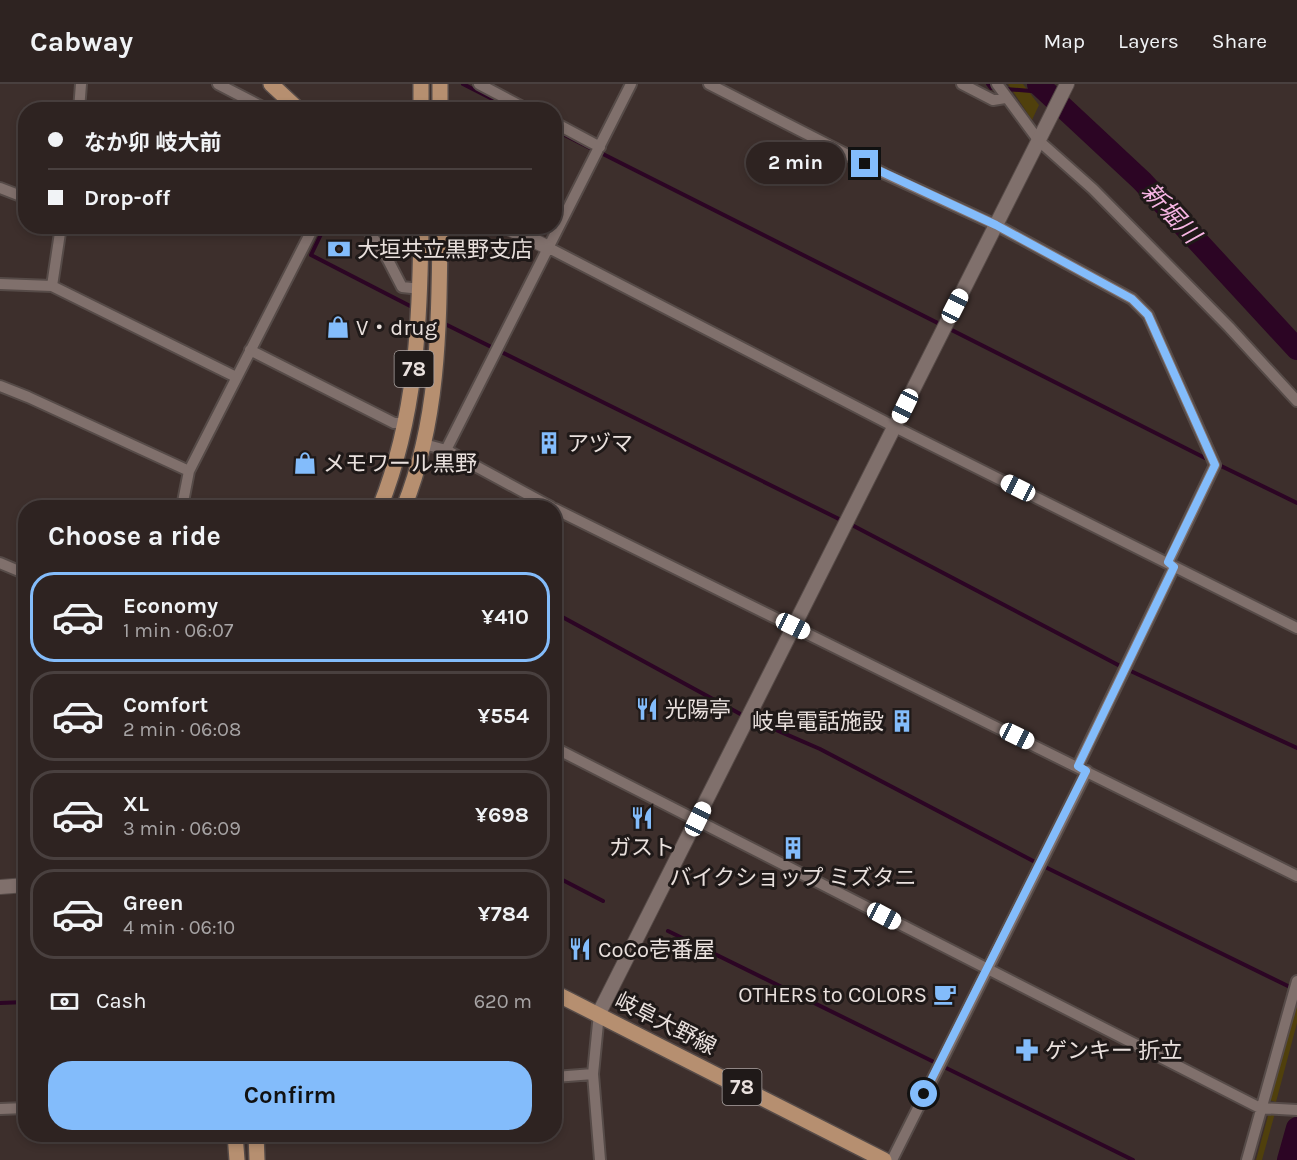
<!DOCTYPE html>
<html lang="en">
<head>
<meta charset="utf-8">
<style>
	body { margin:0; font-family:Karla,"Noto Sans JP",sans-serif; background:#362b2a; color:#f1f3f6; height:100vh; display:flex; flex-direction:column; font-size:22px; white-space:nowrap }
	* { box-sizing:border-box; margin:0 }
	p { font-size:20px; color:#a7a4a5 }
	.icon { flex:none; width:33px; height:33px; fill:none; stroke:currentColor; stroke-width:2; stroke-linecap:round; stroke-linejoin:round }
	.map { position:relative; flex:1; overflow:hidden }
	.sheet { position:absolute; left:18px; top:416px; width:544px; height:642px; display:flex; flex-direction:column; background:#2e2321; border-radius:24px; box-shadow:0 3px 9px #0003,0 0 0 2px #49403f }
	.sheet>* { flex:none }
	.hud { position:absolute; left:18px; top:18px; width:544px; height:132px; border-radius:24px; box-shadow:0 3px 9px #0003,0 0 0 2px #49403f; display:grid; align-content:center; height:132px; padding:0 30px; background:#2e2321 }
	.end { position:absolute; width:27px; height:27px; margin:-14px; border:8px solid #83bcfb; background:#111; box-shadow:0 0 0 3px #111 }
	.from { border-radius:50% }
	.bubble { position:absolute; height:42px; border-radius:21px; background:#2e2321; box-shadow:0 3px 9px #0003,0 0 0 2px #49403f; font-size:20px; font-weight:700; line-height:42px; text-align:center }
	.car { position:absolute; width:18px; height:36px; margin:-18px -9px; border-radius:8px; box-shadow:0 0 4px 2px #0007; background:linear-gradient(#fff 24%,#345 0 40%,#fff 0 76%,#345 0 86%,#fff 0) }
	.hud b { display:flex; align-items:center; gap:21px; height:57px; font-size:22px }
	.hud b+b { border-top:2px solid #49403f }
	.hud i { width:15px; height:15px; background:#f1f3f6 }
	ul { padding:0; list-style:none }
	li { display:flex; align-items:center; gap:18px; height:90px; margin:0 12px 9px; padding:0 18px; border:3px solid #49403f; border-radius:24px }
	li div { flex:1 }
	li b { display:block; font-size:22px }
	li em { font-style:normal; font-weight:700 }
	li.selected { border-color:#83bcfb }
	li>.icon { width:54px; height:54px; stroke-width:1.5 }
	h2 { padding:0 30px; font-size:27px; line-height:72px }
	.pay { display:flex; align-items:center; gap:15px; height:66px; padding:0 30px; font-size:22px }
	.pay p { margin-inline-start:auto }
	.primary-button { display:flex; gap:12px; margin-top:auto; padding:12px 30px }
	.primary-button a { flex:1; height:69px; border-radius:24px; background:#83bcfb; color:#111; font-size:24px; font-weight:700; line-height:69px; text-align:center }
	header { display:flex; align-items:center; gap:36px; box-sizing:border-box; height:84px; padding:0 30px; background:#2e2321; border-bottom:2px solid #49403f }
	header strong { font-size:28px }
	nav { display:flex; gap:33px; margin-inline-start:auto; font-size:21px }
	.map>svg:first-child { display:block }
	.green { fill:#50400c }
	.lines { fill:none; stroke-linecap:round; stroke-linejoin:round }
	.stream { stroke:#2c0524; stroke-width:4 }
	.river { stroke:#2c0524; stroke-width:22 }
	.street-casing { stroke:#564b48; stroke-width:14 }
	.secondary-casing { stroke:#564b48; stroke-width:16 }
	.primary-casing { stroke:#564b48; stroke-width:18 }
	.street { stroke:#80706c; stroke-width:10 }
	.secondary { stroke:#80706c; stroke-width:14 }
	.primary { stroke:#b68f70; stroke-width:15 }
	.route { stroke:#83bcfb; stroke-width:8 }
	.labels { text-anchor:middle; stroke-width:6; stroke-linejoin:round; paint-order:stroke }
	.shield { fill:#1f1918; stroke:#aca4a2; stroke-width:1.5 }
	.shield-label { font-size:21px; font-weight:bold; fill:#e9e0dd }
	.poi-label { font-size:22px; fill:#e9e0dd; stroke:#1f1918; text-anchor:start }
	.street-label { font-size:22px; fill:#e9e0dd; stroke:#1f1918 }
	.water-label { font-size:24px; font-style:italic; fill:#f7b5e4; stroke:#1f1918 }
</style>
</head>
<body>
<header>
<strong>Cabway</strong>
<nav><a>Map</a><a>Layers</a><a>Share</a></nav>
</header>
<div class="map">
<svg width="1297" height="1076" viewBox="0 0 1297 1076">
	<rect width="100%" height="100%" fill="#3d2f2c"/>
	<path class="green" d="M 1008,0 L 1023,0 L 1039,21 L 1032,36 Z
		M 1297,912 L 1297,939 L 1276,1018 L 1269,1016 Z
		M 1269,1028 L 1275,1029 L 1262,1076 L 1256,1076 Z"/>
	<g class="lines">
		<path class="stream" d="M 463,0 L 514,26
			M 988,0 L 991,4 L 997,4
			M 1005,5 L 1043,8
			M 555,46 L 592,65
			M 599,68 L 1211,377
			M 325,142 L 311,171 L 416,225
			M 441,238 L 843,437
			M 1217,380 L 1297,419
			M 850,440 L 1122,583 L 1297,664
			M 555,529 L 744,632
			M 751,635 L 820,665 L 1037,779 L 1292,904
			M 555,792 L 603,817
			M 668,847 L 1133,1076
			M 0,919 L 26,918"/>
		<path class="river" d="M 1038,0 L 1142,97 L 1297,265
			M 1288,1076 L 1297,1044"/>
		<g class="street-casing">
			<path id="street" d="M 218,0 L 268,26
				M 479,0 L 528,26
				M 709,0 L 885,90 L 996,141 L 1132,215 L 1148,231 L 1215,381 L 1168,479
				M 962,0 L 993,16 L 1005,14
				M 997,0 L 1039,57 L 1093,105 L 1229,243 L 1297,317
				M 79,26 L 81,0
				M 555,39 L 600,63
				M 0,104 L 26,114
				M 365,142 L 386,172 L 402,203 L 421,205
				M 547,163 L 895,343 L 1297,544
				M 0,200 L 52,202 L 236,293
				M 52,202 L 61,142
				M 250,266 L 394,339 L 406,339
				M 0,302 L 28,313 L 189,387
				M 424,360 L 446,366 L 551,423
				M 446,366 L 631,0
				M 182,423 L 189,387 L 314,142
				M 555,425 L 1297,792
				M 0,479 L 26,490
				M 555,664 L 1260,1024 L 1297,1026
				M 1078,682 L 1174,483
				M 599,929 L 593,990 L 600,1076
				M 555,993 L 593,990
				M 0,1025 L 26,1024
				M 892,1076 L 1087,687
				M 1247,1076 L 1297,897"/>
		</g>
		<g class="secondary-casing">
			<path id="secondary" d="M 504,142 L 547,163
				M 0,803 L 26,801
				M 599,929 L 1067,0"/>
		</g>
		<g class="primary-casing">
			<path id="primary" d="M 271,0 L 299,26
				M 421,26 L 421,0
				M 440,26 L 440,0
				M 380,423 C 416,333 420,239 421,142
				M 404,423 C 440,334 439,237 440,142
				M 555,909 L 884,1076
				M 235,1050 L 237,1076
				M 256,1050 L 257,1076"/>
		</g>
		<use href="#street" class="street"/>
		<use href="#secondary" class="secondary"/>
		<use href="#primary" class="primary"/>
	</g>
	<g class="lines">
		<path class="route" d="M 865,80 L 996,141 L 1132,215 L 1148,231 L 1215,381 L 1168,478 L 1174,483 L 1078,682 L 1086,687 L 924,1010"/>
	</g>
	<defs>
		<g id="bank-bare" transform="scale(1.8)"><path d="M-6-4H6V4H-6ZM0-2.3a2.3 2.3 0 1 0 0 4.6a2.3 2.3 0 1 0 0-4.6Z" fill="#83bcfb" stroke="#1f1918" stroke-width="2.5" paint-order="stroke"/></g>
		<g id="shop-bare" transform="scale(1.8)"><path d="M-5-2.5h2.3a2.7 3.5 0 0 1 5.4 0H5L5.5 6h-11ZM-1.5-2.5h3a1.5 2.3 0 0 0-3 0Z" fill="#83bcfb" stroke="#1f1918" stroke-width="2.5" paint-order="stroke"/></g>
		<g id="building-bare" transform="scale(1.8)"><path d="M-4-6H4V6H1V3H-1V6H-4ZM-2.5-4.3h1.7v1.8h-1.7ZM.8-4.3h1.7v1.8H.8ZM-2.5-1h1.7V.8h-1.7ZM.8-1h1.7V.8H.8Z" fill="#83bcfb" stroke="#1f1918" stroke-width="2.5" paint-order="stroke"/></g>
		<g id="restaurant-bare" transform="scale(1.8)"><path d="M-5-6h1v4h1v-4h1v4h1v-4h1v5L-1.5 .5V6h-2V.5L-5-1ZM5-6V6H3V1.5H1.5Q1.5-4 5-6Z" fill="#83bcfb" stroke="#1f1918" stroke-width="2.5" paint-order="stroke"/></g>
		<g id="cafe-bare" transform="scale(1.8)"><path d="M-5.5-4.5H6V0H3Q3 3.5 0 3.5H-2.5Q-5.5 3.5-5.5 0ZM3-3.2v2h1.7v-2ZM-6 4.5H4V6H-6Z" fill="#83bcfb" stroke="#1f1918" stroke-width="2.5" paint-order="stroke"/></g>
		<g id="pharmacy-bare" transform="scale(1.8)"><path d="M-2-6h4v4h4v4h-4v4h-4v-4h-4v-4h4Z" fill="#83bcfb" stroke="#1f1918" stroke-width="2.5" paint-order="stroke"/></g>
	</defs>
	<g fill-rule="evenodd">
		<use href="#bank-bare" x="339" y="165"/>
		<use href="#shop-bare" x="338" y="243"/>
		<use href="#building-bare" x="549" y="359"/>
		<use href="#shop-bare" x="305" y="379"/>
		<use href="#restaurant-bare" x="647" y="625"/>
		<use href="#building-bare" x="902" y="637"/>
		<use href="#restaurant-bare" x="642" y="734"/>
		<use href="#building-bare" x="793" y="764"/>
		<use href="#restaurant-bare" x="580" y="865"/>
		<use href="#cafe-bare" x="945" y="910"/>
		<use href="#pharmacy-bare" x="1027" y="966"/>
	</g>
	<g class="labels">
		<g class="shield">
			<rect x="394.5" y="267" width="39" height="36" rx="4.5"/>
			<rect x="722.5" y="985" width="39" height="36" rx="4.5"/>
		</g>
		<g class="shield-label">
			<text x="414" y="292">78</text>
			<text x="742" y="1010">78</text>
		</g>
		<g class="poi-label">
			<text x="357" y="173">大垣共立黒野支店</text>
			<text x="356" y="251">V・drug</text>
			<text x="567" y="367">アヅマ</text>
			<text x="323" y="387">メモワール黒野</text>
			<text x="665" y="633">光陽亭</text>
			<text x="884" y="645" text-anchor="end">岐阜電話施設</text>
			<text x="642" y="771" text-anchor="middle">ガスト</text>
			<text x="793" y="801" text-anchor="middle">バイクショップ ミズタニ</text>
			<text x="598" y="873">CoCo壱番屋</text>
			<text x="927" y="918" text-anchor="end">OTHERS to COLORS</text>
			<text x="1045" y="974">ゲンキー 折立</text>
		</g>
		<g class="street-label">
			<text transform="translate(666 939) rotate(27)" y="8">岐阜大野線</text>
		</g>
		<g class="water-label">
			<text transform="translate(1171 129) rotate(47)" y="8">新堀川</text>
		</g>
	</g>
</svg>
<i class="end from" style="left:924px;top:1010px"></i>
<i class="end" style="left:865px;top:80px"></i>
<div class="bubble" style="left:746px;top:58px;width:99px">2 min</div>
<i class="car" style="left:955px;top:222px;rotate:27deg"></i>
<i class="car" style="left:905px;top:322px;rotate:206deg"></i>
<i class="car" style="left:1018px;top:404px;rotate:297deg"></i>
<i class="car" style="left:793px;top:542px;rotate:116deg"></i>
<i class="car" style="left:1017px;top:652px;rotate:116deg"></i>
<i class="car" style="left:698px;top:735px;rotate:26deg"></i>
<i class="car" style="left:884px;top:832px;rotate:118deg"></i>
<div class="hud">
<b><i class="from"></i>なか卯 岐大前</b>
<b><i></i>Drop-off</b>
</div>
<section class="sheet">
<h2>Choose a ride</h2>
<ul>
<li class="selected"><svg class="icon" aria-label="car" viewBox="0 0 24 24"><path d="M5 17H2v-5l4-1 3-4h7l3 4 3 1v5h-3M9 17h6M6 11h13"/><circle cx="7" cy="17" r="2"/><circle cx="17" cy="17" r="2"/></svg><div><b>Economy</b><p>1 min · 06:07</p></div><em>¥410</em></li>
<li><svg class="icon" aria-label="car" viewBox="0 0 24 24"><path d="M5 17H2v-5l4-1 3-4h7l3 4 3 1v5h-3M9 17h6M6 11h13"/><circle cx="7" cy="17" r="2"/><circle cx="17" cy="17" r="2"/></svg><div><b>Comfort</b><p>2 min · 06:08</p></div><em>¥554</em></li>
<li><svg class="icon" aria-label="car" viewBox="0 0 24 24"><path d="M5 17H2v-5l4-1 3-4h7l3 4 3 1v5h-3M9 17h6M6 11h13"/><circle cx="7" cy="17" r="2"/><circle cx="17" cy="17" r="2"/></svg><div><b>XL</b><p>3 min · 06:09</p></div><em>¥698</em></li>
<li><svg class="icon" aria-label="car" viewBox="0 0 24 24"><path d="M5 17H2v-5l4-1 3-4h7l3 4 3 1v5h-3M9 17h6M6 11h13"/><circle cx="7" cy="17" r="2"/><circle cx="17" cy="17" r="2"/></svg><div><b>Green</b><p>4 min · 06:10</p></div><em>¥784</em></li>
</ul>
<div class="pay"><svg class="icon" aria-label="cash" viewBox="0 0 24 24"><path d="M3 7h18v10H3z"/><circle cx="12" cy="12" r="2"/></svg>Cash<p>620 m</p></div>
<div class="primary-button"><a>Confirm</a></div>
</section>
</div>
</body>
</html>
